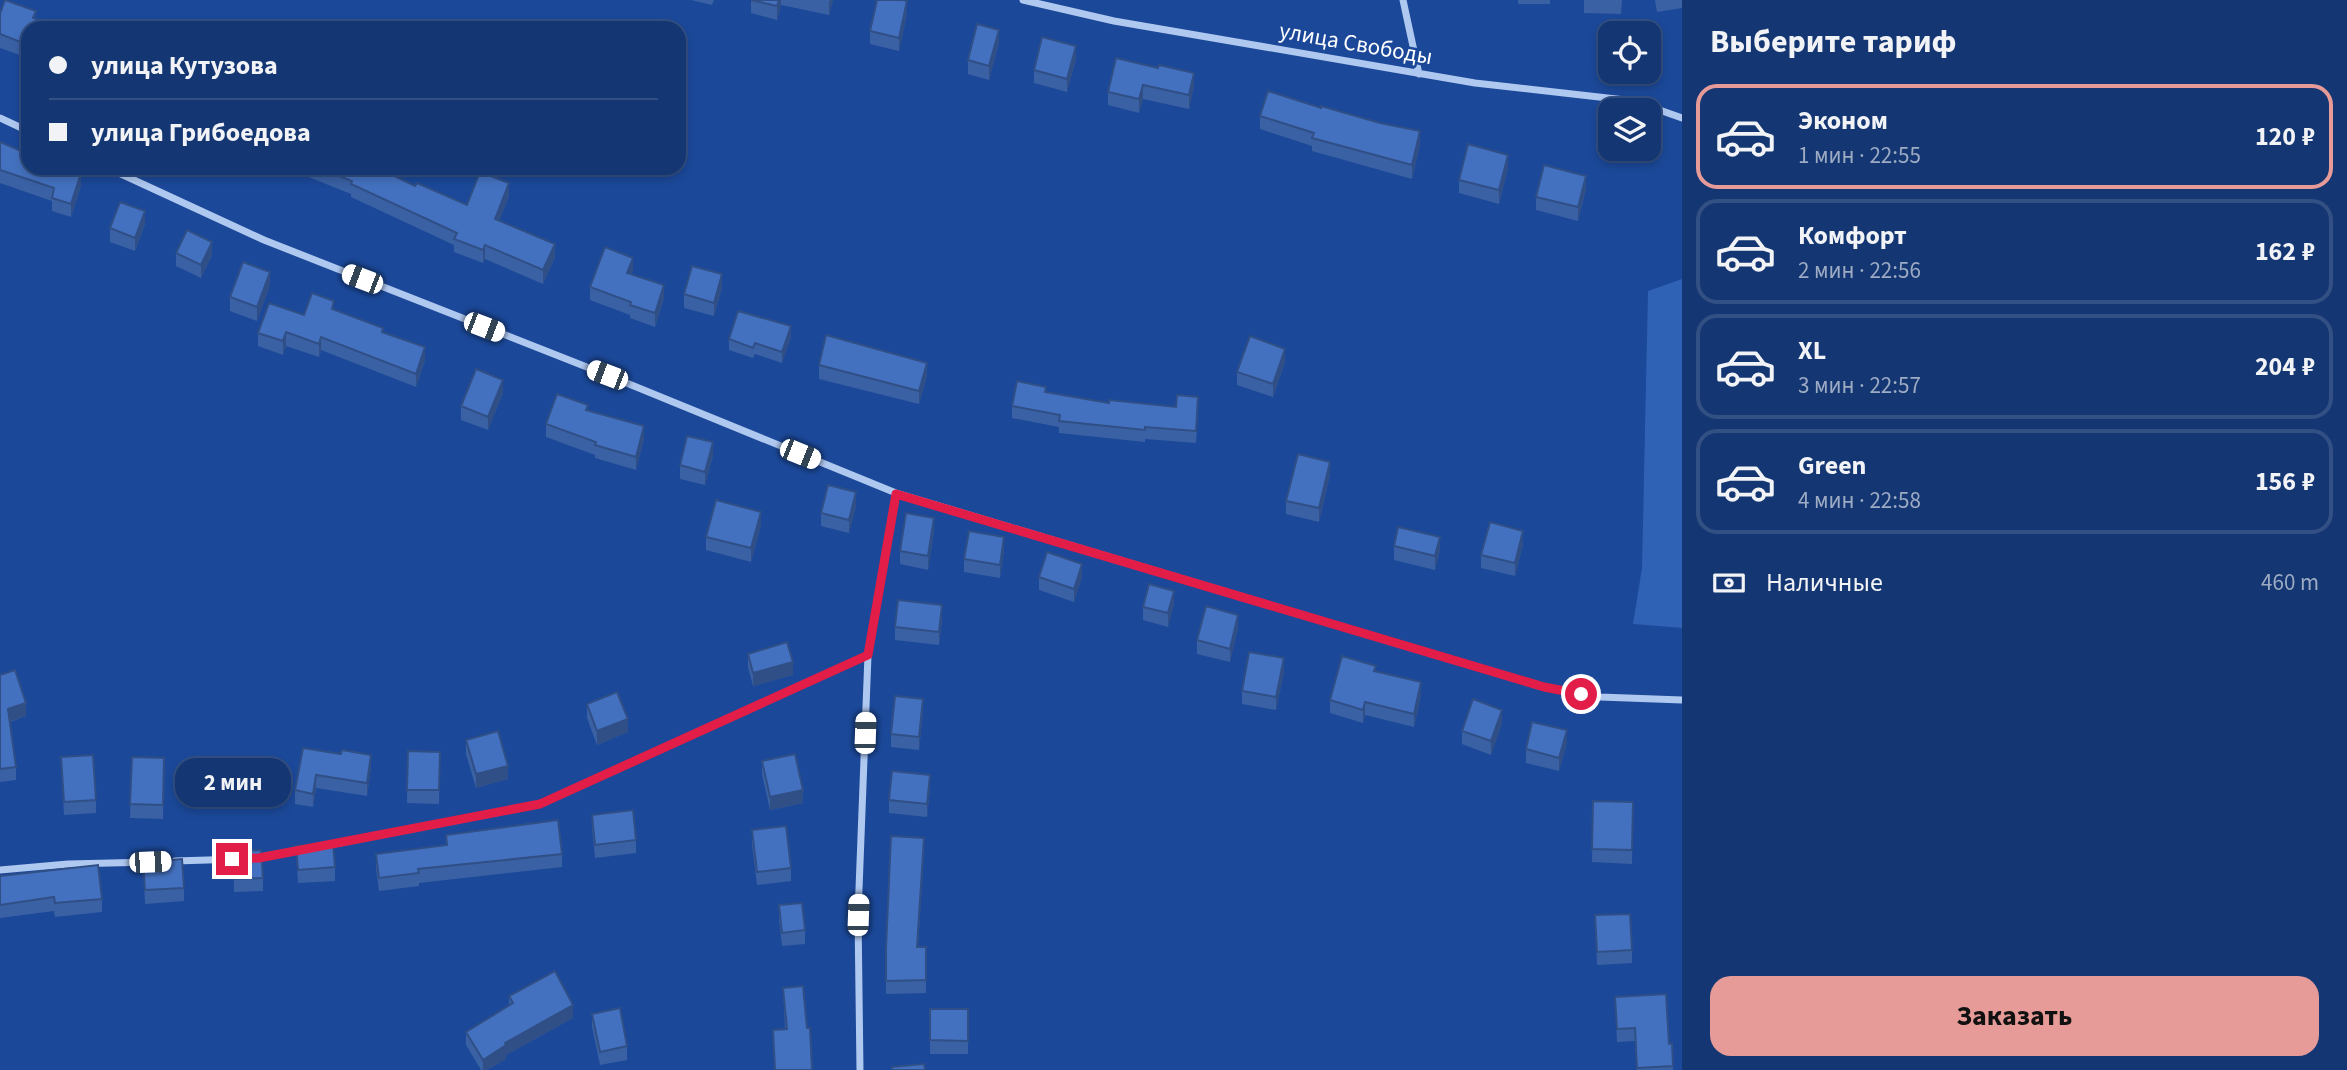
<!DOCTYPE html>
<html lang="ru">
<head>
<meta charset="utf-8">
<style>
	body { margin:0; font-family:"Source Sans 3",sans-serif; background:#1d3e77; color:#f1f3f6; height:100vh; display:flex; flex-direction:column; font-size:26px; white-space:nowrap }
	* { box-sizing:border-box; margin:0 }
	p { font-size:23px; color:#9dabc4 }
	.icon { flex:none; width:38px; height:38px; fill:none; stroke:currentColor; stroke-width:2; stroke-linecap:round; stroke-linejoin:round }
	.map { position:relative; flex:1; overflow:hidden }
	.panel { display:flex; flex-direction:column; background:#143672; width:665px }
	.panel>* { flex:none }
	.guide { position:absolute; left:21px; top:21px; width:665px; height:154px; border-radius:21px; box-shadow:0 4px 10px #0003,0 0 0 2px #335084; display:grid; align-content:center; height:154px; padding:0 28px; background:#143672 }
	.fabs { position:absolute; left:1598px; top:21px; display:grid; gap:14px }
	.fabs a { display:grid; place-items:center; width:63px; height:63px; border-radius:14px; background:#143672; box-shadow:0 4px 10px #0003,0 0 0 2px #335084; font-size:35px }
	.end { position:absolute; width:32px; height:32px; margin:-16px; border:9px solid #e11d48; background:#fff; box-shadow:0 0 0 4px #fff }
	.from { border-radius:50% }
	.bubble { position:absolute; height:49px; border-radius:21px; background:#143672; box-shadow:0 4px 10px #0003,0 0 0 2px #335084; font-size:23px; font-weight:700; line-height:49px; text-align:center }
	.car { position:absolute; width:21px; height:42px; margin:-21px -10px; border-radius:9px; box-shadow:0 0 5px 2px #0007; background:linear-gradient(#fff 24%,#345 0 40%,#fff 0 76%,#345 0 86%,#fff 0) }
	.guide b { display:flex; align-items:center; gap:24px; height:66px; font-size:26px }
	.guide b+b { border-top:2px solid #335084 }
	.guide i { width:18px; height:18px; background:#f1f3f6 }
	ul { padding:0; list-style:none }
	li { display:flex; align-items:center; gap:21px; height:105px; margin:0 14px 10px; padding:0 14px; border:4px solid #335084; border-radius:21px }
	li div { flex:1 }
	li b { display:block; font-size:26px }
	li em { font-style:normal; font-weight:700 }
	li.on { border-color:#e69b98 }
	li>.icon { width:63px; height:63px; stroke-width:1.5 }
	h2 { padding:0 28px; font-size:32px; line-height:84px }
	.pay { display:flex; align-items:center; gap:18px; height:77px; padding:0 28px; font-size:26px }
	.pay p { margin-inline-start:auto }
	.action { display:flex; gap:14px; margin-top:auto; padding:14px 28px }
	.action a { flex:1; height:80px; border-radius:21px; background:#e69b98; color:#111; font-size:28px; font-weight:700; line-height:80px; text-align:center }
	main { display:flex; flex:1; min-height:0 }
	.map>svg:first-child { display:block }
	.green { fill:#2f61b5 }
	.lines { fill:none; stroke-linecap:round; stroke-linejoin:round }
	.minor { stroke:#afc8f0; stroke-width:7 }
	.wall { fill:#3a61a4 }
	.shaded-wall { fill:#304f86 }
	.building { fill:#4471bf; stroke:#304f86; stroke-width:2 }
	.route { stroke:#e11d48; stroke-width:9 }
	.labels { text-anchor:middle; stroke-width:5; stroke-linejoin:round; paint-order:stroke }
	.street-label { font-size:23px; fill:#fff; stroke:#1b4898 }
</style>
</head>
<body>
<main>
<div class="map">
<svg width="1682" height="1070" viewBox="0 0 1682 1070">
	<rect width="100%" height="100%" fill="#1b4898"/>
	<path class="green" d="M 1682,279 L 1682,628 L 1633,624 L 1642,568 L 1648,291 Z"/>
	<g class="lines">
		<path class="minor" d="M 1023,0 L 1114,21 L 1475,83 L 1634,101 L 1682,118
			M 1403,0 L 1419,74
			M 0,118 L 28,131
			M 108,168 L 264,240 L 607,375 L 896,493 L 1543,687 L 1600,697 L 1682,700
			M 324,846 L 540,804 L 868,655
			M 255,858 L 305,849
			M 175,861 L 240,859
			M 0,870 L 68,864 L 152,862
			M 860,1070 L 858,915 L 868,655 L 896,493"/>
	</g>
	<path class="wall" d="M 691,0 L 714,0 L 712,5 Z
		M 751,0 L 833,0 L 829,15 L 781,5 L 777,20 L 751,13 Z
		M 1518,0 L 1550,0 L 1550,4 L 1518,4 Z
		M 1584,0 L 1622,0 L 1621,14 L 1584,13 Z
		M 1655,0 L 1682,0 L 1682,8 L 1657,12 Z
		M 0,14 L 36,19 L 28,28 L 28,58 L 0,48 Z
		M 907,14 L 899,51 L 870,44 L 870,31 Z
		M 999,43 L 989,80 L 968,74 L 968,60 Z
		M 1116,58 L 1194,86 L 1189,109 L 1143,99 L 1139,113 L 1108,105 L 1108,92 Z
		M 1076,59 L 1067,92 L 1034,83 L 1034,70 Z
		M 1321,108 L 1380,123 L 1420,145 L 1412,179 L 1312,151 L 1312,146 L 1260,129 L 1260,116 Z
		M 0,142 L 28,154 L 28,168 L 81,186 L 71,217 L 52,211 L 52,201 L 0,183 Z
		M 296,168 L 378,168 L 415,186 L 467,205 L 509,196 L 499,221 L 555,257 L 543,284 L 485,259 L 483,263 L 454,252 L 454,245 L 351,197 L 351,194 L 296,172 Z
		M 1508,168 L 1499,204 L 1459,193 L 1459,180 Z
		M 1586,189 L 1578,221 L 1536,210 L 1536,197 Z
		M 145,224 L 135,251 L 110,242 L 110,228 Z
		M 176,253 L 212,255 L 201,278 L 176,266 Z
		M 633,271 L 631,274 L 664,298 L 655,327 L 630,318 L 630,315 L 590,300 L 590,287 Z
		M 270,285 L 257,321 L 230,311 L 230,297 Z
		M 722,288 L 714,316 L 684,308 L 684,294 Z
		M 334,310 L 383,332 L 425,360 L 416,387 L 321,350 L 319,357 L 286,346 L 283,355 L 258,346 L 258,333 L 304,315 Z
		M 791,337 L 782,363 L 755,354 L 753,358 L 729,350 L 729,339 Z
		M 1285,362 L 1273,397 L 1237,385 L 1237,372 Z
		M 819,365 L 927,376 L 919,404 L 819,379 Z
		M 503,393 L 488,430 L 461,420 L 461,406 Z
		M 1046,393 L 1109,403 L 1198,409 L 1196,443 L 1145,439 L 1145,442 L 1059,433 L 1059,427 L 1012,418 L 1012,406 Z
		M 588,410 L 644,439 L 636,470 L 595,458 L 595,455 L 546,437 L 546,424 Z
		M 713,456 L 705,485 L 680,479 L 680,465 Z
		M 1330,475 L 1319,522 L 1286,514 L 1286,501 Z
		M 856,506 L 849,533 L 821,526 L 821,513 Z
		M 761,525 L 751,562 L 706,550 L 706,537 Z
		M 934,531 L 928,570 L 900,564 L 900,551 Z
		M 1523,544 L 1515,576 L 1481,568 L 1481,555 Z
		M 1394,546 L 1440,550 L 1435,570 L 1394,560 Z
		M 1004,550 L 1000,578 L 964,572 L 964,559 Z
		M 1039,577 L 1082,577 L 1074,602 L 1039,590 Z
		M 1174,604 L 1168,627 L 1143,620 L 1143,607 Z
		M 942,619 L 939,645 L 895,640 L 895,627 Z
		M 1238,628 L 1230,662 L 1197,654 L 1197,640 Z
		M 748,654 L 793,675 L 753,686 L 748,667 Z
		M 1376,671 L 1421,696 L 1414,727 L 1365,715 L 1363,723 L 1330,713 L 1330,700 Z
		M 1284,672 L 1276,710 L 1242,704 L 1242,691 Z
		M 0,675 L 26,716 L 10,722 L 16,767 L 16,780 L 0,782 Z
		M 587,704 L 628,732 L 597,745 L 587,718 Z
		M 923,712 L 919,750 L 891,747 L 891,734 Z
		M 1502,723 L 1491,755 L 1462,744 L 1462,731 Z
		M 466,740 L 508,779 L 476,788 L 466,754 Z
		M 1567,743 L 1559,771 L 1526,763 L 1526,749 Z
		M 303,748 L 371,768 L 367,796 L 316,788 L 313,807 L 295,804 L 295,790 Z
		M 408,751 L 440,752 L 439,804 L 407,803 Z
		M 61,757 L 96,800 L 96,813 L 64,815 Z
		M 132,757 L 164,758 L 163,819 L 130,818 Z
		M 762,761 L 803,803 L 770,810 L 762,774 Z
		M 930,789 L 927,817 L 889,813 L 889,800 Z
		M 1593,801 L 1633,802 L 1632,864 L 1592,862 Z
		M 592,815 L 636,840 L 636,853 L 595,858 L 592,828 Z
		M 752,830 L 791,868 L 791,881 L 757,885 L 752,844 Z
		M 446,835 L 562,854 L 562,867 L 419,883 L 419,886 L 379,891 L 376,868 L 376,854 L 446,845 Z
		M 296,846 L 335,867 L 335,881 L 298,883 Z
		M 924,851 L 918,947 L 926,947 L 926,993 L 886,994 L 886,948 Z
		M 233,852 L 263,878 L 263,891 L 234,892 Z
		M 143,862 L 184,888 L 184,901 L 145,904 Z
		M 0,876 L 102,899 L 102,912 L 55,917 L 54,911 L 0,918 Z
		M 779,905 L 805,930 L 805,944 L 782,946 L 779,919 Z
		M 1595,915 L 1632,950 L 1632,963 L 1597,965 Z
		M 783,988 L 812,1070 L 775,1070 L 773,1030 L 785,1029 Z
		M 509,996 L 573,1018 L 506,1055 L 506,1059 L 487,1070 L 481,1070 L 466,1045 L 466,1032 L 509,1005 Z
		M 1615,997 L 1669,1044 L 1672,1043 L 1673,1070 L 1637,1070 L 1635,1041 L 1617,1042 Z
		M 930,1009 L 968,1009 L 968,1054 L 930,1054 Z
		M 592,1014 L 627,1046 L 627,1060 L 600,1065 L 592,1027 Z"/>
	<path class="shaded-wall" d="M 779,0 L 781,0 L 781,5 L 777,20 L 777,6 Z
		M 830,0 L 833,0 L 829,15 L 829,2 Z
		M 907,1 L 907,14 L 899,51 L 899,38 Z
		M 999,30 L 999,43 L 989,80 L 989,66 Z
		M 1076,46 L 1076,59 L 1067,92 L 1067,79 Z
		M 1194,73 L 1194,86 L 1189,109 L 1189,95 Z
		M 1143,85 L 1143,99 L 1139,113 L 1139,99 Z
		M 1420,131 L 1420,145 L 1412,179 L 1412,165 Z
		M 1508,155 L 1508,168 L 1499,204 L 1499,190 Z
		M 81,173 L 81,186 L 71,217 L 71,204 Z
		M 1586,176 L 1586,189 L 1578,221 L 1578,207 Z
		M 509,183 L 509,196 L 495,232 L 495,219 Z
		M 145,211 L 145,224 L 135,251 L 135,238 Z
		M 212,242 L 212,255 L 201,278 L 201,265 Z
		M 555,244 L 555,257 L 543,284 L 543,270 Z
		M 485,245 L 485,259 L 483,263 L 483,250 Z
		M 633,258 L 633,271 L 627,286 L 627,273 Z
		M 270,272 L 270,285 L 257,321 L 257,307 Z
		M 722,274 L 722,288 L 714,316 L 714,303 Z
		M 664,285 L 664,298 L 655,327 L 655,313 Z
		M 791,326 L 791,337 L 782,363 L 782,352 Z
		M 286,332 L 286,346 L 283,355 L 283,341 Z
		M 321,337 L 321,350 L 319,357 L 319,344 Z
		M 425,347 L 425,360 L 416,387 L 416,374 Z
		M 1285,349 L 1285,362 L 1273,397 L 1273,384 Z
		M 927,363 L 927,376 L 919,404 L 919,391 Z
		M 503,380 L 503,393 L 488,430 L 488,417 Z
		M 644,426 L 644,439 L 636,470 L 636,457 Z
		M 713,442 L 713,456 L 705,485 L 705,472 Z
		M 1330,462 L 1330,475 L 1319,522 L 1319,508 Z
		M 856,492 L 856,506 L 849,533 L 849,520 Z
		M 761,512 L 761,525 L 751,562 L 751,548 Z
		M 934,518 L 934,531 L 928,570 L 928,556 Z
		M 1523,531 L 1523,544 L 1515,576 L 1515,563 Z
		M 1004,537 L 1004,550 L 1000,578 L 1000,565 Z
		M 1440,537 L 1440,550 L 1435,570 L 1435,556 Z
		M 1082,564 L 1082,577 L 1074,602 L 1074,589 Z
		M 1174,591 L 1174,604 L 1168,627 L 1168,613 Z
		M 942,605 L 942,619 L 939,645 L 939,632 Z
		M 1238,615 L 1238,628 L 1230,662 L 1230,649 Z
		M 1284,658 L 1284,672 L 1276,710 L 1276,697 Z
		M 793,662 L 793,675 L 753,686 L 753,673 Z
		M 1421,682 L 1421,696 L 1414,727 L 1414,714 Z
		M 923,699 L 923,712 L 919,750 L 919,737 Z
		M 1365,702 L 1365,715 L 1363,723 L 1363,710 Z
		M 26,703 L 26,716 L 8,722 L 8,709 Z
		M 1502,710 L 1502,723 L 1491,755 L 1491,741 Z
		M 628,719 L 628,732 L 597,745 L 597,731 Z
		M 1567,730 L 1567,743 L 1559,771 L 1559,758 Z
		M 371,755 L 371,768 L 367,796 L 367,783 Z
		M 508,766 L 508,779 L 476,788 L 476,774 Z
		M 316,775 L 316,788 L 313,807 L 313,794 Z
		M 930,775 L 930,789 L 927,817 L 927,804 Z
		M 803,790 L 803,803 L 770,810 L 770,797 Z
		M 924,838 L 924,851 L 917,960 L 917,947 Z
		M 573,1005 L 573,1018 L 506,1055 L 506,1059 L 487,1070 L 483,1070 L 483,1060 L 505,1043 Z"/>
	<path class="building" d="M 5,0 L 36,11 L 33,18 L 62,28 L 28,28 L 28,45 L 0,34 L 0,14 Z
		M 751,0 L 779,0 L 777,6 Z
		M 877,0 L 903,0 L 907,1 L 899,38 L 870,31 Z
		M 977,24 L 999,30 L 989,66 L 968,60 Z
		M 1042,37 L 1076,46 L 1067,79 L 1034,70 Z
		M 1116,58 L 1158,68 L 1159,65 L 1194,73 L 1189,95 L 1143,85 L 1139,99 L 1108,92 Z
		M 1268,91 L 1321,108 L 1321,106 L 1380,123 L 1420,131 L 1412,165 L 1312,138 L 1314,133 L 1260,116 Z
		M 0,142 L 28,154 L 28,168 L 66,168 L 81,173 L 71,204 L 52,198 L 54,188 L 0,170 Z
		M 1468,144 L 1508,155 L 1499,190 L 1459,180 Z
		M 1544,165 L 1586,176 L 1578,207 L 1536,197 Z
		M 318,168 L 378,168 L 415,186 L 417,183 L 467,205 L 480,172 L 509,183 L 495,219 L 555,244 L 543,270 L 485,245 L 483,250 L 454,239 L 457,233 L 351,184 L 352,181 Z
		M 120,202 L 145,211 L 135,238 L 110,228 Z
		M 187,230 L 212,242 L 201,265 L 176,253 Z
		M 605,247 L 633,258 L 627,273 L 664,285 L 655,313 L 630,305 L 631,302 L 590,287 Z
		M 243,262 L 270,272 L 257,307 L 230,297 Z
		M 692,266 L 722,274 L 714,303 L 684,294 Z
		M 312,293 L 334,301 L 332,309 L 383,328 L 382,332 L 425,347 L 416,374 L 321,337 L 319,344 L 286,332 L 283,341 L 258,333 L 269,303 L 304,315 Z
		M 738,311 L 791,326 L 782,352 L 755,343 L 753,348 L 729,339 Z
		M 826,335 L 927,363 L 919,391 L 819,365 Z
		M 1250,336 L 1285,349 L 1273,384 L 1237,372 Z
		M 476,369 L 503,380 L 488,417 L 461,406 Z
		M 1017,381 L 1046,387 L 1045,392 L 1109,403 L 1109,400 L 1176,407 L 1177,395 L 1198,397 L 1196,431 L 1145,427 L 1145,430 L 1059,421 L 1060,415 L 1012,406 Z
		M 557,394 L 588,405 L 586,410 L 644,426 L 636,457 L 595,445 L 596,442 L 546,424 Z
		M 687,436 L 713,442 L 705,472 L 680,465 Z
		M 1298,454 L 1330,462 L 1319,508 L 1286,501 Z
		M 828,485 L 856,492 L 849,520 L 821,513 Z
		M 716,500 L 761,512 L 751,548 L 706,537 Z
		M 906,513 L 934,518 L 928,556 L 900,551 Z
		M 1490,522 L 1523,531 L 1515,563 L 1481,555 Z
		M 1398,527 L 1440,537 L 1435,556 L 1394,546 Z
		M 969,531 L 1004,537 L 1000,565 L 964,559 Z
		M 1047,552 L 1082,564 L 1074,589 L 1039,577 Z
		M 1149,584 L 1174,591 L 1168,613 L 1143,607 Z
		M 898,600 L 942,605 L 939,632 L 895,627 Z
		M 1206,606 L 1238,615 L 1230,649 L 1197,640 Z
		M 787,642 L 793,662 L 753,673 L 748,654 Z
		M 1249,652 L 1284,658 L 1276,697 L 1242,691 Z
		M 1342,656 L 1376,666 L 1374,671 L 1421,682 L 1414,714 L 1365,702 L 1363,710 L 1330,700 Z
		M 15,670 L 26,703 L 8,709 L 16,767 L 0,769 L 0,675 Z
		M 617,692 L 628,719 L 597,731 L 587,704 Z
		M 895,696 L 923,699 L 919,737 L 891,734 Z
		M 1473,699 L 1502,710 L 1491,741 L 1462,731 Z
		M 1532,722 L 1567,730 L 1559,758 L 1526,749 Z
		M 498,731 L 508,766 L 476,774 L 466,740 Z
		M 303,748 L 341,754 L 342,750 L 371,755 L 367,783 L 316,775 L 313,794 L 295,790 Z
		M 408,751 L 440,752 L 439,790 L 407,790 Z
		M 795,754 L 803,790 L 770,797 L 762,761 Z
		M 93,755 L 96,800 L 64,802 L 61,757 Z
		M 132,757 L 164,758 L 163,805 L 130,804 Z
		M 892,771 L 930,775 L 927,804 L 889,800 Z
		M 1593,801 L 1633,802 L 1632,850 L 1592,849 Z
		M 633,810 L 636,840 L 595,845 L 592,815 Z
		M 558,820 L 562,854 L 418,869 L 419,873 L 379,878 L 376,854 L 447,845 L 446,835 Z
		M 786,826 L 791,868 L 757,872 L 752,830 Z
		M 891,836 L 924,838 L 917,947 L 926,947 L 926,980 L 886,981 L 886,948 Z
		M 333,844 L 335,867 L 298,870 L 296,846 Z
		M 261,850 L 263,878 L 234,879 L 233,852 Z
		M 182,859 L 184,888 L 145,890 L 143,862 Z
		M 98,865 L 102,899 L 55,903 L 54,897 L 0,905 L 0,876 Z
		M 802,903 L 805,930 L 782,933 L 779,905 Z
		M 1630,914 L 1632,950 L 1597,952 L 1595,915 Z
		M 555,971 L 573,1005 L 505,1043 L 506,1045 L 483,1060 L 466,1032 L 513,1003 L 509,996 Z
		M 803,986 L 807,1028 L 810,1028 L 812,1070 L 775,1070 L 773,1030 L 787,1029 L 783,988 Z
		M 1666,994 L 1669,1044 L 1672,1043 L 1673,1066 L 1637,1068 L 1635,1028 L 1617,1029 L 1615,997 Z
		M 620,1008 L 627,1046 L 600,1052 L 592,1014 Z
		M 930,1009 L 968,1009 L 968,1041 L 930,1040 Z
		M 924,1064 L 925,1070 L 892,1070 L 892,1067 Z"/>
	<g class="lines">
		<path class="route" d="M 232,859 L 259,858 L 540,804 L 868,655 L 896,494 L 1544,687 L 1581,694"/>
	</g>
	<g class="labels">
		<g class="street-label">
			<text transform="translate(1356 43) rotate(10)" y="8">улица Свободы</text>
		</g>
	</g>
</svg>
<div class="fabs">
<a><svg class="icon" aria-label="locate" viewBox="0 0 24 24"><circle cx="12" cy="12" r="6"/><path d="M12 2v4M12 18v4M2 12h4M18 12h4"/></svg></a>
<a><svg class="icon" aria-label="layers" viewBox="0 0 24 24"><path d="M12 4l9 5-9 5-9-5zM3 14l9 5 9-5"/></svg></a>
</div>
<i class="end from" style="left:1581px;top:694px"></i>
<i class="end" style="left:232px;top:859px"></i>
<div class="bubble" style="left:175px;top:758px;width:116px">2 мин</div>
<i class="car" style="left:362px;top:279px;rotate:291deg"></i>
<i class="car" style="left:484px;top:327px;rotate:111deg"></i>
<i class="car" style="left:607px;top:375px;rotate:291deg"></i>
<i class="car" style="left:800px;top:454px;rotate:112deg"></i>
<i class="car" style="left:865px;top:733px;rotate:2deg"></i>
<i class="car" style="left:150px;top:862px;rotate:88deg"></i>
<i class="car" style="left:858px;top:915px;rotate:2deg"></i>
<div class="guide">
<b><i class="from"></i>улица Кутузова</b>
<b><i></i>улица Грибоедова</b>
</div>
</div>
<section class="panel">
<h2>Выберите тариф</h2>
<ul>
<li class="on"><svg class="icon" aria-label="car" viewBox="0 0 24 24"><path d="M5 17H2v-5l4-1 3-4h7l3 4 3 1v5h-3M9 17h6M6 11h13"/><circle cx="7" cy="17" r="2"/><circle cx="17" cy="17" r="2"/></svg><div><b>Эконом</b><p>1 мин · 22:55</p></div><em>120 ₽</em></li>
<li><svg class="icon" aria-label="car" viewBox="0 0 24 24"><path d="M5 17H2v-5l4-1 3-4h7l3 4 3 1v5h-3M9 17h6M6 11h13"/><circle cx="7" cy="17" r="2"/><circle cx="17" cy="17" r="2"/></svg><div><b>Комфорт</b><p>2 мин · 22:56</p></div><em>162 ₽</em></li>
<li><svg class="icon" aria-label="car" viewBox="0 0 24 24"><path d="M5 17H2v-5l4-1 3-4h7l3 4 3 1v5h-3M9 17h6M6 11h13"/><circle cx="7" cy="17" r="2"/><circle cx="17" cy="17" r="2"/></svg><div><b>XL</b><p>3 мин · 22:57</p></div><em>204 ₽</em></li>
<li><svg class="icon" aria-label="car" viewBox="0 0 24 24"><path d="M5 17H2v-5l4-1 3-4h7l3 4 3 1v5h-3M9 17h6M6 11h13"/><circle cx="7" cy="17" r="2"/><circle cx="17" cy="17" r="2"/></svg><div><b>Green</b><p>4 мин · 22:58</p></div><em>156 ₽</em></li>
</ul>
<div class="pay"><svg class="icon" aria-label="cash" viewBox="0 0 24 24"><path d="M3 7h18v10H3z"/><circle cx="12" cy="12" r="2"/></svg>Наличные<p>460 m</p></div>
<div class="action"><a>Заказать</a></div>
</section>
</main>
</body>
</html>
